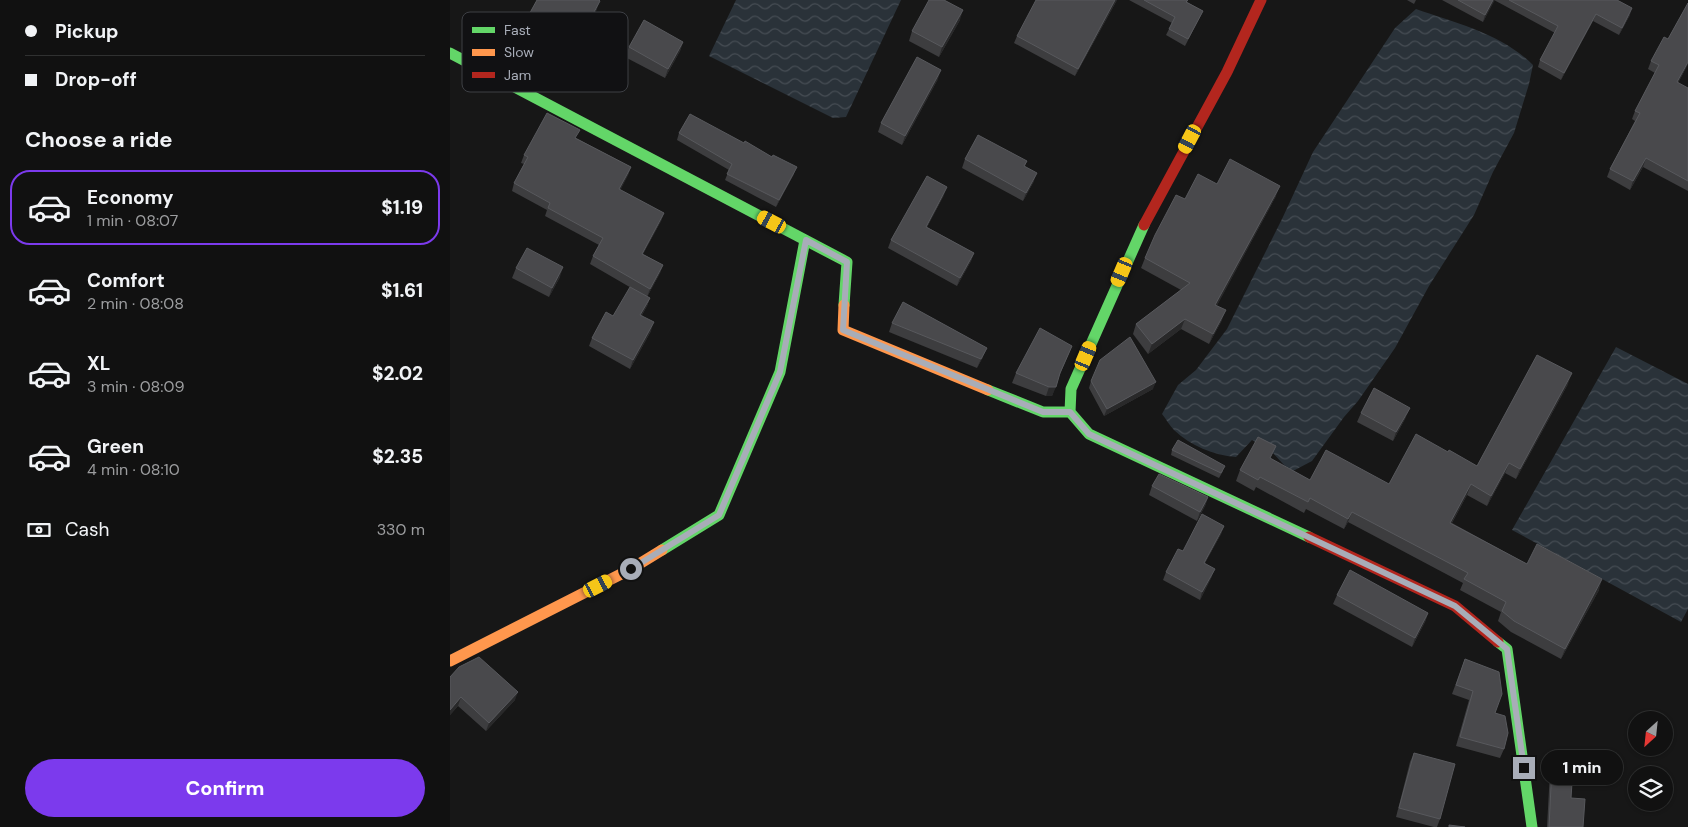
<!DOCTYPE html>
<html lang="en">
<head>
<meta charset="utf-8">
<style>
	body { margin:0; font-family:"DM Sans",sans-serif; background:#1e1f1f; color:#f1f3f6; height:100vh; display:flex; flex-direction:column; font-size:19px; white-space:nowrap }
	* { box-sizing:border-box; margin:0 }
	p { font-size:16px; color:#9c9d9f }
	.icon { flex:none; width:28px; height:28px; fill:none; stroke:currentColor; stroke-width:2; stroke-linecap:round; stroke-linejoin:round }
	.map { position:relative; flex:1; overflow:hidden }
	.drawer { display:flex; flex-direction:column; background:#111; width:450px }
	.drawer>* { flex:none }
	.hud { display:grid; align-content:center; height:110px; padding:0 25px; background:#111 }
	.needle { width:32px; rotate:207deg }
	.controls { position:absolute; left:1178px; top:711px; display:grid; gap:10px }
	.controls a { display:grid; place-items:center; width:45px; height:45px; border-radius:50%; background:#111; box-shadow:0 1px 4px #0004,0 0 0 1px #303131; font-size:25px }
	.end { position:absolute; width:22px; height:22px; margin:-11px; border:6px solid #a8adb8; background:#111; box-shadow:0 0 0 2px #111 }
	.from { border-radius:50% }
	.bubble { position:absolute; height:35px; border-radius:18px; background:#111; box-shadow:0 1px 4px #0004,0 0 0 1px #303131; font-size:16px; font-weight:800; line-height:35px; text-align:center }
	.car { position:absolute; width:15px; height:30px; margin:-15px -8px; border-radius:6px; box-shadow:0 0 4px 1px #0007; background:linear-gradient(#f5c518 24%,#345 0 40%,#f5c518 0 76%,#345 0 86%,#f5c518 0) }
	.hud b { display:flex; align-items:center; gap:18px; height:48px; font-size:19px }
	.hud b+b { border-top:1px solid #303131 }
	.hud i { width:12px; height:12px; background:#f1f3f6 }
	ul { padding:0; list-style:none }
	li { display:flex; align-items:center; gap:15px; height:75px; margin:0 10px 8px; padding:0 15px; border:2px solid transparent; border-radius:20px }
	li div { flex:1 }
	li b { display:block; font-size:19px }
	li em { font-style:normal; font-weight:800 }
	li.active { border-color:#7c3aed }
	li>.icon { width:45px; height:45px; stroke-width:1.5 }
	h2 { padding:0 25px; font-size:22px; line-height:60px }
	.pay { display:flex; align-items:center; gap:12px; height:55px; padding:0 25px; font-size:19px }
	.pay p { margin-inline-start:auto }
	.action { display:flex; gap:10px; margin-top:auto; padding:10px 25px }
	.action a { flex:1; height:58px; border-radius:30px; background:#7c3aed; color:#fff; font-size:20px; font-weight:800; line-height:58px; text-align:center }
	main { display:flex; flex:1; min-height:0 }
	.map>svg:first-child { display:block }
	.water { fill:url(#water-waves) }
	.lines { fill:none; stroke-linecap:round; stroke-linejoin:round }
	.fast { stroke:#63d668; stroke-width:11 }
	.slow { stroke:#ff974d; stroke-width:11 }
	.jam { stroke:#b3261e; stroke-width:11 }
	.wall { fill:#3d3d3f }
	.shaded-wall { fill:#29292a }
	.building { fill:#49494c; stroke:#58595d }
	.route { stroke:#a8adb8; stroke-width:6 }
	.key { fill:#111113; stroke:#3e4045; stroke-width:1 }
	.key-label { font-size:14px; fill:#a8adb8 }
</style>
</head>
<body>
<main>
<section class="drawer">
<div class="hud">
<b><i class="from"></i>Pickup</b>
<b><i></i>Drop-off</b>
</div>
<h2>Choose a ride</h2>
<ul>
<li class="active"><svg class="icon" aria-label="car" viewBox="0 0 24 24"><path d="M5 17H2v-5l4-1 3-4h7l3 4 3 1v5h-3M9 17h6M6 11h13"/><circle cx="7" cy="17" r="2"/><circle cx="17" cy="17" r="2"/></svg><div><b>Economy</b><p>1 min · 08:07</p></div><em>$1.19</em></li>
<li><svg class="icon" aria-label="car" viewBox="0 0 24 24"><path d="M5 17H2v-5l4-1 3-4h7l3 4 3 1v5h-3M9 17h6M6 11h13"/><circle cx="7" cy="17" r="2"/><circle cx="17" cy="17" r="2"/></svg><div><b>Comfort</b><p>2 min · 08:08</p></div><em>$1.61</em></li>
<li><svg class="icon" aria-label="car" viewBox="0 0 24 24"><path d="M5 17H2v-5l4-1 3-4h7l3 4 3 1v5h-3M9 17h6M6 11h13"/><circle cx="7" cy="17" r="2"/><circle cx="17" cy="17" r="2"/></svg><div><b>XL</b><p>3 min · 08:09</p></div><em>$2.02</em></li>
<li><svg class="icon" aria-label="car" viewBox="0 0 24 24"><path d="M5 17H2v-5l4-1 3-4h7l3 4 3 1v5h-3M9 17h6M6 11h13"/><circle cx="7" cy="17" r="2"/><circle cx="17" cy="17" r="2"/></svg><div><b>Green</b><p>4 min · 08:10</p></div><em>$2.35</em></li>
</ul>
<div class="pay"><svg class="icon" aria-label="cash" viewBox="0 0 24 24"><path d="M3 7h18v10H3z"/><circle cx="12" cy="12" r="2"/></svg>Cash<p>330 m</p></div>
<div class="action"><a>Confirm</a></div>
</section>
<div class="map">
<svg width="1238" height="827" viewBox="0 0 1238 827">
	<defs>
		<pattern id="water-waves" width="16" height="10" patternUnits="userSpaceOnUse" patternTransform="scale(1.25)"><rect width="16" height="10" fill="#2a3239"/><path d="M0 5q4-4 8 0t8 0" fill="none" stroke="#464d54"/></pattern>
	</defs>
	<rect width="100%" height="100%" fill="#171717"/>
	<path class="water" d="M 286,0 L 451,0 L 396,117 L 383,118 L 259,56 Z
		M 966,9 C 1006,23 1052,34 1083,65 L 1079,84 L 1064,133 L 1043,172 L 1024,215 L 979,286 L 945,348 L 908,401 L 894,417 L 862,461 L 843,471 L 834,465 L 823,453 L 802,440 L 786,457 C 763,455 741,446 724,430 C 720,426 716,419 712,414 L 728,385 L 746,370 L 777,329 L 832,219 L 863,152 L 945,28 Z
		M 1166,347 L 1238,384 L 1238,609 L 1231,622 L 1062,530 Z"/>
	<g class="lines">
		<path class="fast" d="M 0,53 L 397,262 L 394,305
			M 694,225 L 621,389 L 620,412 L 639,434 L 859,537
			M 538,390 L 593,412 L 620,412
			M 212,550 L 269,515 L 330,372 L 355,240
			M 1048,642 L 1057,649 L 1082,827"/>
		<path class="slow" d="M 394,305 L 393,330 L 538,390
			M 0,661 L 181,569 L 212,550"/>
		<path class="jam" d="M 694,225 L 777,72 L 811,0
			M 859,537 L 1005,606 L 1048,642"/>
	</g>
	<path class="wall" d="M 87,0 L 147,9 L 129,42 L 109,31 L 87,73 L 57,57 L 60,49 Z
		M 667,0 L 625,76 L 564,43 L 567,36 Z
		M 679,0 L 738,0 L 737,2 L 753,11 L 750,17 L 735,46 L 716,35 L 722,23 Z
		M 957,0 L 966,0 L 964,4 Z
		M 992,0 L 1167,0 L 1180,15 L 1169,35 L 1143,21 L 1111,80 L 1088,67 L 1090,60 L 1105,33 L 1044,0 L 1033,22 Z
		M 1238,3 L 1238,64 L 1228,83 L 1238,88 L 1238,191 L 1193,167 L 1180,190 L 1157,177 L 1160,169 L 1185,121 L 1182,119 L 1185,111 L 1205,73 L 1198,69 L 1201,61 L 1218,39 Z
		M 510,20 L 489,57 L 459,41 L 462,31 Z
		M 233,42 L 230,51 L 215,78 L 175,57 L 179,47 Z
		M 488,79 L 452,145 L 428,132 L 431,123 Z
		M 229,133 L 294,143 L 322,157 L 344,174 L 326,207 L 275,180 L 279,170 L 227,140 Z
		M 126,138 L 181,167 L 178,175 L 170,190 L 214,213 L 211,221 L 193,254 L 213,265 L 210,273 L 197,297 L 200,298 L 197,306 L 192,315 L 201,331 L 180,369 L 139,346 L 142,338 L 163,316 L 190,293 L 140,264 L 143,256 L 149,245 L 95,216 L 97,210 L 62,191 L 64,183 L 74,164 L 71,163 L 74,155 Z
		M 515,159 L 577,161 L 575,166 L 584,181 L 573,201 L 512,168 Z
		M 767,184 L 826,196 L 767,305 L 772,320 L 759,344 L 731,329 L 698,354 L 683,334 L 686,324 L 731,290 L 691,268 L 695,258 L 735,199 Z
		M 494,195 L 477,227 L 524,253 L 521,261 L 507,286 L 438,248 L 441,240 Z
		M 66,268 L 110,277 L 99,297 L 62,278 Z
		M 442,323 L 533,357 L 527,368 L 439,332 Z
		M 622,346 L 608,379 L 602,396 L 596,396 L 562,383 L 566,373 Z
		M 641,381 L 703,389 L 654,416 L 639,388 Z
		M 1118,384 L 1066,479 L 1055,473 L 1037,506 L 1017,495 L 1002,523 L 1077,564 L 1149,590 L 1111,659 L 1061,632 L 1048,621 L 1051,612 L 1010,590 L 1013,583 L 898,522 L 894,529 L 856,509 L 854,513 L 806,487 L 804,491 L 786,481 L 790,470 L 821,459 L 860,480 L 939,484 L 998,452 L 1027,466 Z
		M 911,413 L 956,417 L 943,441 L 907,422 Z
		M 722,450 L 773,471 L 769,478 L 721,455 Z
		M 702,486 L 758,497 L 755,506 L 747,521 L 699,495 Z
		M 774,526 L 771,534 L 755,563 L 762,576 L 750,600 L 713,580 L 716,572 L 733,551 Z
		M 887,595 L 978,613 L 975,622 L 962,647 L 883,604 Z
		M 1015,659 L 1045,713 L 1054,749 L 1050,758 L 1006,746 L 1019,700 L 1002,694 Z
		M 0,677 L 65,700 L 36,731 L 8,706 L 0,715 Z
		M 964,753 L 990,819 L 987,827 L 984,827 L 946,817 L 960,762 Z
		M 1102,766 L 1133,827 L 1097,827 L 1100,771 Z"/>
	<path class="shaded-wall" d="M 665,0 L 667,0 L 625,76 L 628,69 Z
		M 1043,0 L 1045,0 L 1033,22 L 1035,15 Z
		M 150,1 L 147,9 L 129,42 L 132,34 Z
		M 1182,8 L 1180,15 L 1169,35 L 1172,28 Z
		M 513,10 L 510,20 L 489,57 L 492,47 Z
		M 1146,14 L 1143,21 L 1111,80 L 1114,73 Z
		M 112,23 L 109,31 L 87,73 L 89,65 Z
		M 233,42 L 230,51 L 215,78 L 218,69 Z
		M 1238,62 L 1238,64 L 1224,90 L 1227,82 Z
		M 491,70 L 488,79 L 452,145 L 455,136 Z
		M 1196,158 L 1193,167 L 1180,190 L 1183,181 Z
		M 181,167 L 178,175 L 167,197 L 169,189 Z
		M 347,167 L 344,174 L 326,207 L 329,200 Z
		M 587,173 L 584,181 L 573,201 L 576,193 Z
		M 830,186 L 826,196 L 762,315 L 765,305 Z
		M 497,187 L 494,195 L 473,235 L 476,227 Z
		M 214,213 L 211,221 L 189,261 L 192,254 Z
		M 524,253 L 521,261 L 507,286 L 510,278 Z
		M 213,265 L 210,273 L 197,297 L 200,289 Z
		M 113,267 L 110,277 L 99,297 L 102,288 Z
		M 200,298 L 197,306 L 187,323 L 190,315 Z
		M 776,310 L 772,320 L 759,344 L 763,334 Z
		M 735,319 L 731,329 L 698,354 L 702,344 Z
		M 204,322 L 201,331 L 180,369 L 183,360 Z
		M 537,348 L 533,357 L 527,368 L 531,359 Z
		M 1122,373 L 1118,384 L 1066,479 L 1070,469 Z
		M 706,382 L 703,389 L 654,416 L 657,409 Z
		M 599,387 L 606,387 L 602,396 L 596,396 Z
		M 960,408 L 956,417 L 943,441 L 946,432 Z
		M 1059,463 L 1055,473 L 1037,506 L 1041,496 Z
		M 1021,484 L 1017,495 L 996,533 L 1000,523 Z
		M 758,497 L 755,506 L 747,521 L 750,512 Z
		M 902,512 L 898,522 L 894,529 L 898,519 Z
		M 774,526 L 771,534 L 751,570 L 754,563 Z
		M 765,569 L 762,576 L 750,600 L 752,592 Z
		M 1152,579 L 1149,590 L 1111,659 L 1115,649 Z
		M 978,613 L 975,622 L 962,647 L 965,638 Z
		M 68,692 L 65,700 L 36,731 L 39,723 Z
		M 11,697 L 8,706 L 0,715 L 0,710 Z"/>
	<path class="building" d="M 87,0 L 149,0 L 150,1 L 132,34 L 112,23 L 89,65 L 60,49 Z
		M 479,0 L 494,0 L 513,10 L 492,47 L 462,31 Z
		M 586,0 L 665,0 L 628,69 L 567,36 Z
		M 694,0 L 738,0 L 736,2 L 753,11 L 738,39 L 719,29 L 725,17 Z
		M 1008,0 L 1043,0 L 1035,15 Z
		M 1059,0 L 1167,0 L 1182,8 L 1172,28 L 1146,14 L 1114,73 L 1090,60 L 1108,26 Z
		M 1238,3 L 1238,62 L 1227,82 L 1238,88 L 1238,181 L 1196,158 L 1183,181 L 1160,169 L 1190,113 L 1185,111 L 1209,65 L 1201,61 L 1214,37 L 1218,39 Z
		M 194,20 L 233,42 L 218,69 L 179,47 Z
		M 467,57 L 491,70 L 455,136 L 431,123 Z
		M 97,113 L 130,130 L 125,138 L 181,167 L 169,189 L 214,213 L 192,254 L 213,265 L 200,289 L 143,256 L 153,238 L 98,208 L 100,203 L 64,183 L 78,157 L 74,155 Z
		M 240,114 L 294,143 L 295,141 L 322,157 L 323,155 L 347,167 L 329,200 L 277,174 L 282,164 L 229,133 Z
		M 528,135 L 577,161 L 574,166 L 587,173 L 576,193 L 515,159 Z
		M 780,159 L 830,186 L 765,305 L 776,310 L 763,334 L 735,319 L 702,344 L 686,324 L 740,283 L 695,258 L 705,235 L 726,195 L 735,199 L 748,174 L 767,184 Z
		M 477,176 L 497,187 L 476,227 L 524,253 L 510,278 L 441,240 Z
		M 77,248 L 113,267 L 102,288 L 66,268 Z
		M 180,287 L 200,298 L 190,315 L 204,322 L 183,360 L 142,338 L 156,312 L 163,316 Z
		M 453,302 L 537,348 L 531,359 L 442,323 Z
		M 590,328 L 622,346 L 610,373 L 606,387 L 599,387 L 566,373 Z
		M 680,337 L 706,382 L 657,409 L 641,381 L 650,360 Z
		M 1087,355 L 1122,373 L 1070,469 L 1059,463 L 1041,496 L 1021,484 L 1000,523 L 1077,564 L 1087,544 L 1152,579 L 1115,649 L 1064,621 L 1052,611 L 1056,602 L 1014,579 L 1018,573 L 902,512 L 898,519 L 860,498 L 858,502 L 810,477 L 808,480 L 790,470 L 808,437 L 826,446 L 820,458 L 860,480 L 876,450 L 939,484 L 966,434 L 998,452 L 999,450 L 1027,466 Z
		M 924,388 L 960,408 L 946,432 L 911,413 Z
		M 728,440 L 775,466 L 771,473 L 722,450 Z
		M 709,474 L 758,497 L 750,512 L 702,486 Z
		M 752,514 L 774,526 L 754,563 L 765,569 L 752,592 L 716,572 L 728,549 L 733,551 Z
		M 900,570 L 978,613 L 965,638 L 887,595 Z
		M 29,657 L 68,692 L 39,723 L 11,697 L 0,710 L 0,677 L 9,667 Z
		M 1015,659 L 1049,672 L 1052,694 L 1045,713 L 1055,716 L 1058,733 L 1054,749 L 1010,737 L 1023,691 L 1006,685 Z
		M 964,753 L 1005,764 L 990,819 L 949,808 Z
		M 1102,766 L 1123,767 L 1121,798 L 1135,799 L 1133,827 L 1099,827 Z
		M 999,825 L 1015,827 L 999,827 Z"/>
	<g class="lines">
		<path class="route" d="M 181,569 L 269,515 L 330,372 L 356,240 L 397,262 L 393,330 L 593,412 L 620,412 L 639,434 L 1005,606 L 1057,649 L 1074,768"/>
	</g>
	<rect x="12" y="12" width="166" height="80" rx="8" class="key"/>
	<rect x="22" y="27" width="23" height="6" fill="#63d668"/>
	<rect x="22" y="49" width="23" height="7" fill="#ff974d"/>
	<rect x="22" y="72" width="23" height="6" fill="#b3261e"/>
	<g class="key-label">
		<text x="54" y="35">Fast</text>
		<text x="54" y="57">Slow</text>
		<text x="54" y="80">Jam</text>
	</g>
</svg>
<div class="controls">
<a><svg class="needle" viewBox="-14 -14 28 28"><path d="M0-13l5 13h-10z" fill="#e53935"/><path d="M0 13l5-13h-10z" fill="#9c9d9f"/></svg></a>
<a><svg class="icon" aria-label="layers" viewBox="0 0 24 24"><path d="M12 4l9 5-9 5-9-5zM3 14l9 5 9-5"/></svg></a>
</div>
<i class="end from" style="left:181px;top:569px"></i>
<i class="end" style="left:1074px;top:768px"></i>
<div class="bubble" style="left:1091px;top:750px;width:82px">1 min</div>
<i class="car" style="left:740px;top:139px;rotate:208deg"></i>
<i class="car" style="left:322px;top:222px;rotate:298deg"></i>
<i class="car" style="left:672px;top:272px;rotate:203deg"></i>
<i class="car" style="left:636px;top:356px;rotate:23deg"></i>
<i class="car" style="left:148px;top:586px;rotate:63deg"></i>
</div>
</main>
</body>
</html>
